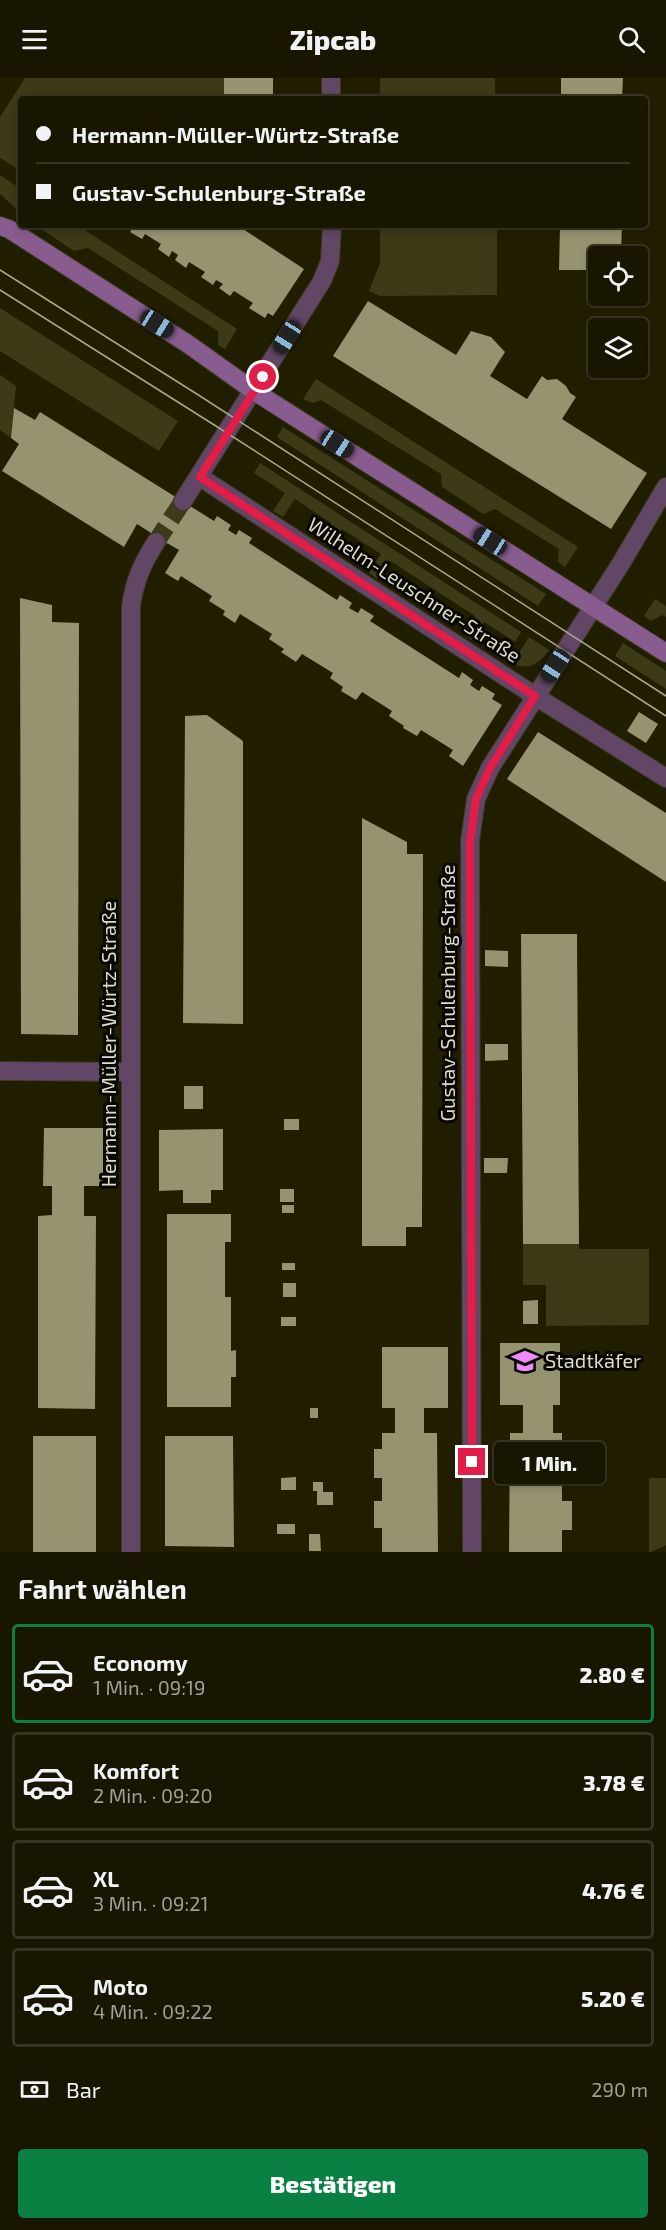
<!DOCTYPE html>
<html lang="de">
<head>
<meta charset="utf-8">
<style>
	body { margin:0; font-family:"Exo 2",sans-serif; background:#26230f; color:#f1f3f6; height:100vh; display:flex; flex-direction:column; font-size:22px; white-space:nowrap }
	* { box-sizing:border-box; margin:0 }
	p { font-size:20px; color:#9f9f99 }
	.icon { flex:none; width:33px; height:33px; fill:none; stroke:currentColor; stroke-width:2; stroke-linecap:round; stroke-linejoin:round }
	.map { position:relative; height:1474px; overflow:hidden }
	.drawer { display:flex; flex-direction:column; background:#191600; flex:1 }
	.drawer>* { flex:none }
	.top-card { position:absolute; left:18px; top:18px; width:630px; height:132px; border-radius:6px; box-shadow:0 3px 9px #0003,0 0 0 2px #373522; display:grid; align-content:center; height:132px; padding:0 18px; background:#191600 }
	.tools { position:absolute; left:588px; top:168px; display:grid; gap:12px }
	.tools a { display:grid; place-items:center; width:60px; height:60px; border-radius:6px; background:#191600; box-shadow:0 3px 9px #0003,0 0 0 2px #373522; font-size:30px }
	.end { position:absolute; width:27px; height:27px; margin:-14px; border:8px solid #e11d48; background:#fff; box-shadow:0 0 0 3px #fff }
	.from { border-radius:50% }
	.bubble { position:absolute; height:42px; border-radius:6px; background:#191600; box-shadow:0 3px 9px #0003,0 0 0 2px #373522; font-size:20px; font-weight:800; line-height:42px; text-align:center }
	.car { position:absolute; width:18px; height:36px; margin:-18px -9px; border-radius:8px; box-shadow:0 0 4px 2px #0007; background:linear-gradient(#222 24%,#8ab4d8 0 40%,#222 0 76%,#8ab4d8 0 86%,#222 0) }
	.top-card b { display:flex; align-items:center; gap:21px; height:57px; font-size:22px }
	.top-card b+b { border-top:2px solid #373522 }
	.top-card i { width:15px; height:15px; background:#f1f3f6 }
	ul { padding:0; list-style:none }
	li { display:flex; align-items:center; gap:18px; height:99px; margin:0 12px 9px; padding:0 6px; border:3px solid #373522; border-radius:6px }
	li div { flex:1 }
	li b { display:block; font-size:22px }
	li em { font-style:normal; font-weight:800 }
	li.active { border-color:#0b8043 }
	li>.icon { width:54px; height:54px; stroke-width:1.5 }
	h2 { padding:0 18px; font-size:27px; line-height:72px }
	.pay { display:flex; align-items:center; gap:15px; height:66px; padding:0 18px; font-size:22px }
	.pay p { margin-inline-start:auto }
	.button { display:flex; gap:12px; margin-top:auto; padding:12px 18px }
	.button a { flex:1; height:69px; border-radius:6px; background:#0b8043; color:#fff; font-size:24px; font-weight:800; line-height:69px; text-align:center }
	header { display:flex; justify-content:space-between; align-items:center; height:78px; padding:0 18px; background:#191600; font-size:27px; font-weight:800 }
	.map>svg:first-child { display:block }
	.green { fill:#3d3a17 }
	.building { fill:#969371 }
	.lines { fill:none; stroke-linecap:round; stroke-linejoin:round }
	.street-tunnel { stroke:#3d3a1e; stroke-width:18; stroke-dasharray:18 9; stroke-linecap:butt }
	.street-casing { stroke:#3b391c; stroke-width:20 }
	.secondary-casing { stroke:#3b391c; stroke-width:20 }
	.street { stroke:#614665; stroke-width:18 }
	.secondary { stroke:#885c8e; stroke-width:18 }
	.tram { stroke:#a8a691; stroke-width:1.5 }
	.route { stroke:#e11d48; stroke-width:8 }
	.labels { text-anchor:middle; stroke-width:6; stroke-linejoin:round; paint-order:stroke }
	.street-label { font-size:20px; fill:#dddcca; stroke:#090701 }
	.poi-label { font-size:20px; fill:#dddcca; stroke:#090701; text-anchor:start }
</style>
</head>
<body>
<header><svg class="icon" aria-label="menu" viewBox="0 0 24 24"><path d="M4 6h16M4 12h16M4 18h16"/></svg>Zipcab<svg class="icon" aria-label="search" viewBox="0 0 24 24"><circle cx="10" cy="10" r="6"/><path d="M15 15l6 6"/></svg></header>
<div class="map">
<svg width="666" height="1474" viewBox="0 0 666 1474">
	<rect width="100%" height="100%" fill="#211e00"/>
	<path class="green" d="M 25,0 L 224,0 L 224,21 L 21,21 L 21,93 L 0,80 L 0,39 Z
		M 380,0 L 495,0 L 495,21 L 380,21 Z
		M 0,97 L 21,111 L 21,135 L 0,116 Z
		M 35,147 L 77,147 L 237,251 L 225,271 L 218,267 L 218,253 L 88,170 L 74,173 Z
		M 380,147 L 497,147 L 497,217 L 380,218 L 369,213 L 380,185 Z
		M 0,230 L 178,343 L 159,373 L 0,273 Z
		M 0,297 L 16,308 L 11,360 L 0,352 Z
		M 316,301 L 578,469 L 565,489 L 558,484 L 559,471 L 495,431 L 483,436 L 442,409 L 441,396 L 321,322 L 312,325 L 303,321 Z
		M 283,349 L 546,516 L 538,528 L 277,359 Z
		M 260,385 L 521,554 L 515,564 L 484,544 L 472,562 L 463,557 L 475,538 L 389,482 L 377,501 L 369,495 L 381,476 L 342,451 L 330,470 L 320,463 L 331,445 L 295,421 L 283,439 L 273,433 L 285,415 L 254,395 Z
		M 655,521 L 666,528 L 666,539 L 662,537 L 651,543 L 644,538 Z
		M 529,559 L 549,572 C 538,587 531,592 512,586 Z
		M 623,565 L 666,593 L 666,611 L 615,578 Z
		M 523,1166 L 579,1166 L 579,1171 L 649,1171 L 649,1247 L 546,1248 L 546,1207 L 523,1207 Z
		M 649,1400 L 666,1400 L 666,1467 L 651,1474 L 649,1474 Z"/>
	<path class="building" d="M 224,0 L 273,0 L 273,21 L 224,21 Z
		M 561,0 L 623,0 L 622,21 L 561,21 Z
		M 131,147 L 237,147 L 304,191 L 273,238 L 268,235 L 265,240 L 249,230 L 253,225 L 234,213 L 230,218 L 219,210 L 223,206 L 216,202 L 213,207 L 201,199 L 205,194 L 189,184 L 186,190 L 175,182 L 178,177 L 172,173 L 169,179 L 158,171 L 161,166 L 145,156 L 142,161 L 130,154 L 133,149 Z
		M 560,147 L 622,147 L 621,178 L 598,178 L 598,195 L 586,195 L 586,192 L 559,192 Z
		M 368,223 L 456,277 L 471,253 L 491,259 L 505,274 L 490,298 L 527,321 L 542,298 L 547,302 L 557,301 L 566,308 L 570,315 L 576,319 L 562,341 L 647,395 L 611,451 L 333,278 Z
		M 14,330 L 35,342 L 40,334 L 214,443 L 217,438 L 231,447 L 228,452 L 236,457 L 239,452 L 252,460 L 249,465 L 337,522 L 340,517 L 352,525 L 349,530 L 358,535 L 361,530 L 374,538 L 370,543 L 459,600 L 462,594 L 473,602 L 470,607 L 479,613 L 482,608 L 495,616 L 492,621 L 502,627 L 463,688 L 449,678 L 453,672 L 421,652 L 417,658 L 403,650 L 404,648 L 389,638 L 392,633 L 362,614 L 356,622 L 341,613 L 343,609 L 330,600 L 333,595 L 302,576 L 296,584 L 281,574 L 284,571 L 269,561 L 272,556 L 240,536 L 235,545 L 223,537 L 225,533 L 209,523 L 212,518 L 181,498 L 178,503 L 165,495 L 179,472 L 167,465 L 164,469 L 148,459 L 151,455 L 137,446 L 124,469 L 2,393 L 19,366 L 11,360 Z
		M 20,520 L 52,527 L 52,544 L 79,545 L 78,957 L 21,956 Z
		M 639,634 L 658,646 L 646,665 L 627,653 Z
		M 207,637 L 243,663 L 243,946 L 183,945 L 185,638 Z
		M 538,654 L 666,735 L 666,804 L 507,701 Z
		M 362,740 L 407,764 L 407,776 L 423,776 L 422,1149 L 406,1149 L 406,1168 L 362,1168 Z
		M 521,856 L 577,856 L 579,1166 L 523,1166 Z
		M 485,872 L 508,873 L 508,889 L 485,888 Z
		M 485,966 L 508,966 L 508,982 L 485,983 Z
		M 184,1008 L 203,1008 L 203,1031 L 184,1031 Z
		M 284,1041 L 299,1041 L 299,1052 L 284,1052 Z
		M 44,1050 L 103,1050 L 103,1108 L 84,1108 L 84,1138 L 96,1138 L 95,1331 L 38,1330 L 38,1138 L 52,1137 L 52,1108 L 43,1108 Z
		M 223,1051 L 223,1112 L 211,1112 L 211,1125 L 183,1125 L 183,1112 L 159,1113 L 159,1052 Z
		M 484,1080 L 508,1080 L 507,1095 L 484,1095 Z
		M 280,1111 L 294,1111 L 294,1124 L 280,1124 Z
		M 282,1127 L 294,1127 L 294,1135 L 282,1135 Z
		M 167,1136 L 231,1136 L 231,1164 L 225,1164 L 225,1219 L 231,1219 L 231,1273 L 236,1272 L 236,1299 L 231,1299 L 231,1329 L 167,1329 Z
		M 282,1185 L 295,1185 L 295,1192 L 282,1192 Z
		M 283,1205 L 296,1205 L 296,1219 L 283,1219 Z
		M 538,1222 L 538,1246 L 523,1246 L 523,1223 Z
		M 281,1239 L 296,1239 L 296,1248 L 281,1248 Z
		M 500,1265 L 560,1265 L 560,1327 L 553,1327 L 553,1355 L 562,1355 L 562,1369 L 572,1369 L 572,1396 L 562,1396 L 562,1423 L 572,1423 L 572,1452 L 562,1452 L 562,1474 L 509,1474 L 510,1355 L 523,1355 L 523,1327 L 500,1327 Z
		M 382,1269 L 448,1269 L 448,1330 L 424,1330 L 424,1355 L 437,1355 L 438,1474 L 382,1474 L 382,1450 L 374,1450 L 374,1423 L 382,1423 L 382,1400 L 374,1400 L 374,1371 L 382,1371 L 382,1355 L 395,1355 L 395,1330 L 382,1330 Z
		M 310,1330 L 318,1330 L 318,1340 L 310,1340 Z
		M 33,1358 L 96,1358 L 96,1474 L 33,1474 Z
		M 165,1358 L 233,1358 L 234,1469 L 165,1468 Z
		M 296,1399 L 296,1412 L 281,1412 L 281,1400 Z
		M 313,1404 L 323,1404 L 323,1414 L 333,1414 L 333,1427 L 317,1427 L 317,1413 L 313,1413 Z
		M 277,1446 L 295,1446 L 295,1456 L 277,1456 Z
		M 309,1456 L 320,1456 L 321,1473 L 309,1473 Z"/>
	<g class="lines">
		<path class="street-tunnel" d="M 156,464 L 183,423"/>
		<g class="street-casing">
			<path id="street" d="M 331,0 L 331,21
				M 200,399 L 535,618 L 666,700
				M 183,423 L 322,203 L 330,183 L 332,147
				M 0,993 L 131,994
				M 131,1474 L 131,529 C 134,504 142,486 156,464
				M 472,1474 L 470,763 L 476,721 L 490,690 L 620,487 L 666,409"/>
		</g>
		<g class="secondary-casing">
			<path id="secondary" d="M 0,148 L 9,151 L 188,266 L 254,313 L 666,575"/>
		</g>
		<use href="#street" class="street"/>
		<use href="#secondary" class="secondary"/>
		<path class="tram" d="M 0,192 L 200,318 L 666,618
			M 0,212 L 227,355 L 666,638"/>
	</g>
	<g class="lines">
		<path class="route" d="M 263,299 L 200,399 L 535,618 L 490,690 L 476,721 L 470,763 L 472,1384"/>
	</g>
	<defs>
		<g id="school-bare" transform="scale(2.07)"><path d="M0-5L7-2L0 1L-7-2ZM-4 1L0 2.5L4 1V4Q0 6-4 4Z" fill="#ec8cfa" stroke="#090701" stroke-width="2.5" paint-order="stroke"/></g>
	</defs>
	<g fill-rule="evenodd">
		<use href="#school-bare" x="525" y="1283"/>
	</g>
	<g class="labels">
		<g class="street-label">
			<text transform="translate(414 512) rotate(33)" y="7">Wilhelm-Leuschner-Straße</text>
			<text transform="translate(448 915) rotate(-90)" y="7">Gustav-Schulenburg-Straße</text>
			<text transform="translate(109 966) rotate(-90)" y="7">Hermann-Müller-Würtz-Straße</text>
		</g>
		<g class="poi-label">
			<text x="545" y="1290">Stadtkäfer</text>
		</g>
	</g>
</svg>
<div class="tools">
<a><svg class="icon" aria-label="locate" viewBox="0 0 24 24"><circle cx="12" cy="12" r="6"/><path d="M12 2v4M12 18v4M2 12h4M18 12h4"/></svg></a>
<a><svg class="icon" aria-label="layers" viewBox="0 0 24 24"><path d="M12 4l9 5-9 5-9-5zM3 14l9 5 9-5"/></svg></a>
</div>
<i class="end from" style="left:263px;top:299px"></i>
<i class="end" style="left:472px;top:1384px"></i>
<div class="bubble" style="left:494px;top:1364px;width:111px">1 Min.</div>
<i class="car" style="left:157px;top:246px;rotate:122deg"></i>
<i class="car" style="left:287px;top:259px;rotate:212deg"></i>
<i class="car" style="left:337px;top:366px;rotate:123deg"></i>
<i class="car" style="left:490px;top:463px;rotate:302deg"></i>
<i class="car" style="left:555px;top:588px;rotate:213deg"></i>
<div class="top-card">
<b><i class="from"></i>Hermann-Müller-Würtz-Straße</b>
<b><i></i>Gustav-Schulenburg-Straße</b>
</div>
</div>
<section class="drawer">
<h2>Fahrt wählen</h2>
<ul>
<li class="active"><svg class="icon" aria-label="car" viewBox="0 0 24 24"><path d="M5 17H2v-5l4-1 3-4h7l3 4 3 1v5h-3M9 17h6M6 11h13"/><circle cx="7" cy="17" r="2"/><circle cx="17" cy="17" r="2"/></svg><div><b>Economy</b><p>1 Min. · 09:19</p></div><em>2.80 €</em></li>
<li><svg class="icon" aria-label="car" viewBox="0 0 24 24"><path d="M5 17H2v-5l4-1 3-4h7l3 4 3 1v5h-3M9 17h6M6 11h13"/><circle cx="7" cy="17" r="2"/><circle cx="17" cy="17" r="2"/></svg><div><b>Komfort</b><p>2 Min. · 09:20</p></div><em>3.78 €</em></li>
<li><svg class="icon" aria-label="car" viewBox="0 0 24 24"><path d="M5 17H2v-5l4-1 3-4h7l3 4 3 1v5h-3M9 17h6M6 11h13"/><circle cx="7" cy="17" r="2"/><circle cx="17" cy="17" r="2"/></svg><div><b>XL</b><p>3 Min. · 09:21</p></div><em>4.76 €</em></li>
<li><svg class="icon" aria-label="car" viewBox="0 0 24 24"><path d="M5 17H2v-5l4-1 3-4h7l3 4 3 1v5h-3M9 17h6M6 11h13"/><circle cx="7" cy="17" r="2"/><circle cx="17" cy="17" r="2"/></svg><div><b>Moto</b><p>4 Min. · 09:22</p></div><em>5.20 €</em></li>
</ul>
<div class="pay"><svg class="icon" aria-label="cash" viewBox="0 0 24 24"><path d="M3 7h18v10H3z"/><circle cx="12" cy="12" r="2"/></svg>Bar<p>290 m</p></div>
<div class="button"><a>Bestätigen</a></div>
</section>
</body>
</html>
